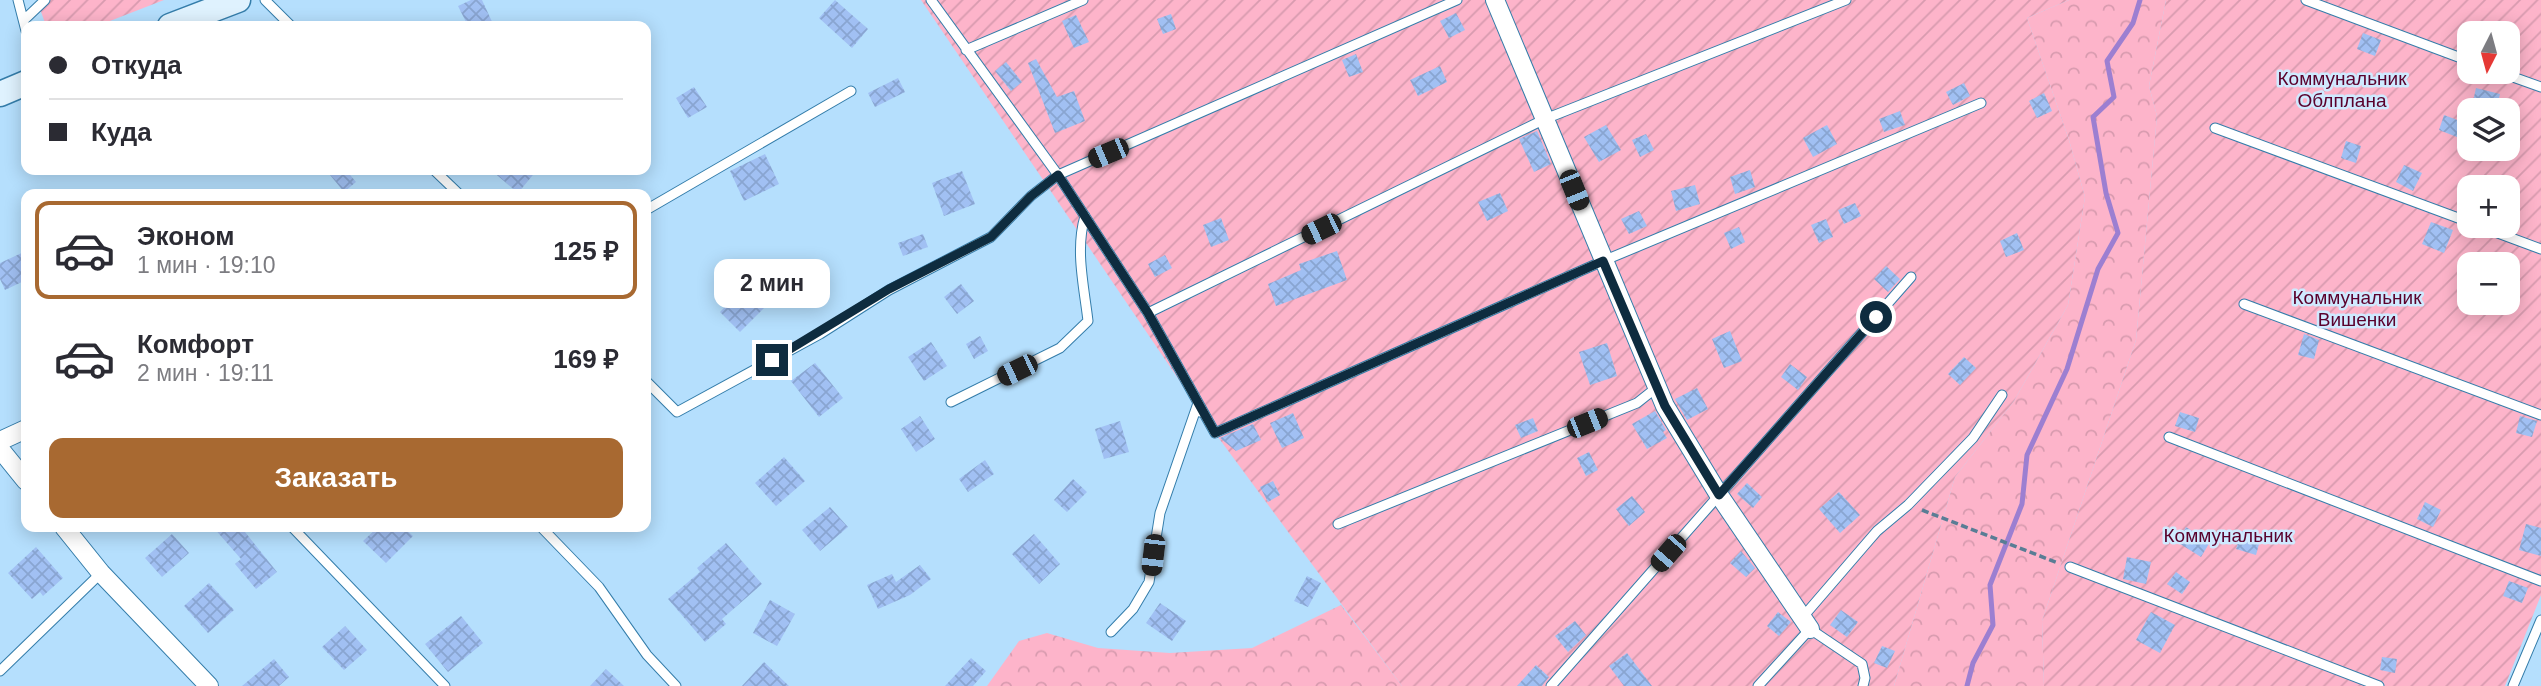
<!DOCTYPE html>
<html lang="ru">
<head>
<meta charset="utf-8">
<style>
	body { margin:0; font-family:Helvetica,sans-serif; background:#f2f2f3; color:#2b2b33; height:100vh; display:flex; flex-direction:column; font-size:26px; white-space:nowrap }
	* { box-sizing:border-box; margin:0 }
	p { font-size:23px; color:#7c7c81 }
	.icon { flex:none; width:38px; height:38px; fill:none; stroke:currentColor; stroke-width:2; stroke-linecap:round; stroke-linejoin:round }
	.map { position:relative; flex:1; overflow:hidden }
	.sheet { position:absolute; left:21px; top:189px; width:630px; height:343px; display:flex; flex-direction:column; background:#fff; border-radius:14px; box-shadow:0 4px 18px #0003 }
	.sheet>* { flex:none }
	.hud { position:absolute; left:21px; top:21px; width:630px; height:154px; border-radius:14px; box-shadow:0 4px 18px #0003; display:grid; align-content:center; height:154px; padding:0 28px; background:#fff }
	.needle { width:46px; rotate:186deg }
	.fabs { position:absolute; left:2457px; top:21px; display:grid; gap:14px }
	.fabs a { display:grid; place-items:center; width:63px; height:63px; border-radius:14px; background:#fff; box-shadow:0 4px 18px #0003; font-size:35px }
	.end { position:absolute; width:32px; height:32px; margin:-16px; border:9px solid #0e2c3f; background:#fff; box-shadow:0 0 0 4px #fff }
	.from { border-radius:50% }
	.bubble { position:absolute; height:49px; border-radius:14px; background:#fff; box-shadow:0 4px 18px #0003; font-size:23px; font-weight:700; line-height:49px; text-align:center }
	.car { position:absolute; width:21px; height:42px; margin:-21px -10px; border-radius:9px; box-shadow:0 0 5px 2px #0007; background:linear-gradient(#222 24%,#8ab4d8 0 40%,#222 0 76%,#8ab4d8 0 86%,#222 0) }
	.hud b { display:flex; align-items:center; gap:24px; height:66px; font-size:26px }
	.hud b+b { border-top:2px solid #e1e1e2 }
	.hud i { width:18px; height:18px; background:#2b2b33 }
	ul { padding:12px 0 0; list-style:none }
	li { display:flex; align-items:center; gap:21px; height:98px; margin:0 14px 10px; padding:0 14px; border:4px solid transparent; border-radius:14px }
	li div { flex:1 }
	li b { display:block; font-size:26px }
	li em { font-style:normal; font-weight:700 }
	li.current { border-color:#a86931 }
	li>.icon { width:63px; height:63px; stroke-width:1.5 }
	.action { display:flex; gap:14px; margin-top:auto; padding:14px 28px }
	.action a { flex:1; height:80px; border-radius:14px; background:#a86931; color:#fff; font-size:28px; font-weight:700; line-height:80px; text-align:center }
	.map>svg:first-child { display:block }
	.forest { fill:url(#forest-crowns) }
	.garden { fill:url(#garden-furrows); fill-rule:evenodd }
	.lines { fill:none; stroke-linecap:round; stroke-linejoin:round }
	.stream { stroke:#9c7fd1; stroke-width:5 }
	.building { fill:url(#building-cross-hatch) }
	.lane-casing { stroke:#347daa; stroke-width:11 }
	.street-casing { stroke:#347daa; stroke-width:20 }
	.secondary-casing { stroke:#347daa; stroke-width:27 }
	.path { stroke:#597d95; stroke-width:3.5; stroke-dasharray:7 3.5; stroke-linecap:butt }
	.lane { stroke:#fff; stroke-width:9 }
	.street { stroke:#fff; stroke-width:18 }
	.secondary { stroke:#dff2fe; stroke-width:24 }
	.route { stroke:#0e2c3f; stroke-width:9 }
	.labels { text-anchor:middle; stroke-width:5; stroke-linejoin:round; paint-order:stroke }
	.park-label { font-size:19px; fill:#5a012c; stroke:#cfeaff }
</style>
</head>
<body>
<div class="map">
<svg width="2541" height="686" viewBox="0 0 2541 686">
	<defs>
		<pattern id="forest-crowns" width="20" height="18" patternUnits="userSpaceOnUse" patternTransform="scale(1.75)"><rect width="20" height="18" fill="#fdb4ca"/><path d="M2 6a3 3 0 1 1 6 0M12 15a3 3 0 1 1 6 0" fill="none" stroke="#d89baf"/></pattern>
		<pattern id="garden-furrows" width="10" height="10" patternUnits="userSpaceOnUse" patternTransform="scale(1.75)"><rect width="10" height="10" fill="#fdb4ca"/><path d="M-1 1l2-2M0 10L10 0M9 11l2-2" fill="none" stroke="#d89baf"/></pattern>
		<pattern id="building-cross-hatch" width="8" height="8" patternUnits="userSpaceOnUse" patternTransform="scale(1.75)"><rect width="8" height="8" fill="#a1c0f3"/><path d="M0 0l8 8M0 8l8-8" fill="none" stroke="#89a5d1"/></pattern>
	</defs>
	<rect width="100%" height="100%" fill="#b5dffd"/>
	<path class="forest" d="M 2069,0 L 2166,0 L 2149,86 L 2157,116 L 2136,340 L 2042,621 L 2044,686 L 1894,686 L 1955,477 L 2014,401 L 2068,305 L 2085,197 L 2069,140 L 2027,18 Z
		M 1341,605 L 1402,686 L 987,686 L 1019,641 L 1047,633 L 1098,648 L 1170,653 L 1252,648 Z"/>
	<path class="garden" d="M 37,0 L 164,0 L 97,26 L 46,26 Z
		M 921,0 L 2069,0 L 2027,18 L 2069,140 L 2085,197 L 2068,305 L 2014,401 L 1955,477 L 1894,686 L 1402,686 L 1215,433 Z
		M 2166,0 L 2541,0 L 2541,595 L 2505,686 L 2044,686 L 2042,621 L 2136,340 L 2157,116 L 2149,86 ZM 2469,33 L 2508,33 L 2508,72 L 2469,72 ZM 2469,110 L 2508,110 L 2508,149 L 2469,149 ZM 2469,187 L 2508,187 L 2508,226 L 2469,226 ZM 2469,264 L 2508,264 L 2508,303 L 2469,303 Z"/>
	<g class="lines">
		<path class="stream" d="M 1967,686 L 1973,663 L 1993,625 L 1990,585 L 2022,504 L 2027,455 L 2067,369 L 2098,269 L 2118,233 L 2106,193 L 2093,117 L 2114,97 L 2107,61 L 2133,23 L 2140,0"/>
	</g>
	<path class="building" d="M 471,0 L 482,0 L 494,26 L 468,26 L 458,6 Z
		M 835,0 L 868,29 L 852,48 L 819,18 Z
		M 1456,13 L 1465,30 L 1449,38 L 1440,21 Z
		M 1171,14 L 1176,29 L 1163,34 L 1157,19 Z
		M 1076,15 L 1089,42 L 1074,48 L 1062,21 Z
		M 2363,33 L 2381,40 L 2375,56 L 2357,49 Z
		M 1356,54 L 1363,72 L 1349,77 L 1342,60 Z
		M 1036,59 L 1057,97 L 1074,91 L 1085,121 L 1055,133 L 1028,63 Z
		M 1006,62 L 1022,82 L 1011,91 L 995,71 Z
		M 1440,66 L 1447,82 L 1418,96 L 1410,80 Z
		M 898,78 L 905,92 L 875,107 L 868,93 Z
		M 1964,83 L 1970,96 L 1953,105 L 1946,92 Z
		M 694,87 L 707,107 L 688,118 L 676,98 Z
		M 2476,88 L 2500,94 L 2496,110 L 2472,106 Z
		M 2044,93 L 2052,111 L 2037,118 L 2029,101 Z
		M 1900,111 L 1905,125 L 1884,132 L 1879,119 Z
		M 2444,115 L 2468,124 L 2462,139 L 2439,130 Z
		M 1606,125 L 1621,150 L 1599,162 L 1584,137 Z
		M 1827,125 L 1837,144 L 1813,157 L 1803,138 Z
		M 1537,131 L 1551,164 L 1534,172 L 1519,139 Z
		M 1646,134 L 1654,150 L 1640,157 L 1632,140 Z
		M 2346,141 L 2361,146 L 2356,163 L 2341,158 Z
		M 765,154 L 779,184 L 744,201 L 730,171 Z
		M 2404,165 L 2422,173 L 2413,191 L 2396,182 Z
		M 326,170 L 346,170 L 356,182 L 344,192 Z
		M 491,170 L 537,170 L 518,193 Z
		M 1750,170 L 1755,187 L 1735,194 L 1730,177 Z
		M 962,171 L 975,204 L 944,216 L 932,183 Z
		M 1695,185 L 1700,204 L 1676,211 L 1671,191 Z
		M 1500,193 L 1508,211 L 1487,221 L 1478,202 Z
		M 1855,203 L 1861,216 L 1844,224 L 1838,210 Z
		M 1639,211 L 1647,226 L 1629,234 L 1621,219 Z
		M 1221,218 L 1229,240 L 1211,247 L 1203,225 Z
		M 1826,219 L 1833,237 L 1819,243 L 1811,225 Z
		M 2431,222 L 2453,230 L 2444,253 L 2422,244 Z
		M 1739,227 L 1745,242 L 1731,249 L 1724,233 Z
		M 2017,233 L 2024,250 L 2006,257 L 2000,241 Z
		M 923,234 L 928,247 L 903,256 L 898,243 Z
		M 26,251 L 26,280 L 5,290 L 0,279 L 0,263 Z
		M 1337,251 L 1347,280 L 1276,306 L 1268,284 L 1301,270 L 1299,264 Z
		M 1165,255 L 1172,268 L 1155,277 L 1148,264 Z
		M 1886,266 L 1900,279 L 1888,292 L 1874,279 Z
		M 797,267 L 807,290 L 780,303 L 770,280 Z
		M 961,284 L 974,301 L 957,314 L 944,297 Z
		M 743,288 L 764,308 L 740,332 L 720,312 Z
		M 1730,331 L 1742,361 L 1724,368 L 1712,339 Z
		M 2304,334 L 2319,340 L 2314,359 L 2298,355 Z
		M 980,336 L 988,351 L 974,359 L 966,344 Z
		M 931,342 L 947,366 L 924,381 L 908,357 Z
		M 1607,343 L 1617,376 L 1590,385 L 1579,352 Z
		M 1964,357 L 1976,368 L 1960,385 L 1948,374 Z
		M 815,363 L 843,398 L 819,417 L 791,381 Z
		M 1790,364 L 1807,377 L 1798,390 L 1781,377 Z
		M 1697,388 L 1708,409 L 1687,420 L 1675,399 Z
		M 1655,411 L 1666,430 L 1663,432 L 1667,438 L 1647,449 L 1632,424 Z
		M 2180,412 L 2199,418 L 2195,432 L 2175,426 Z
		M 1293,413 L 1304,438 L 1282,448 L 1270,423 Z
		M 920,416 L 935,439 L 916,452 L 901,429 Z
		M 2520,416 L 2537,421 L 2532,437 L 2516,433 Z
		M 1533,418 L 1538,431 L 1521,438 L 1515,425 Z
		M 1120,421 L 1129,452 L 1104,459 L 1095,429 Z
		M 1253,424 L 1261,440 L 1236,451 L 1220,438 Z
		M 1589,452 L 1598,470 L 1586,476 L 1577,458 Z
		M 784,457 L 805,481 L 776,506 L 755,483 Z
		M 985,460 L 994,474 L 968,492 L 959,479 Z
		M 1073,479 L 1087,492 L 1067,512 L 1054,500 Z
		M 1273,481 L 1280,495 L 1268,502 L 1260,487 Z
		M 1747,483 L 1762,497 L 1753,508 L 1737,494 Z
		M 1839,492 L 1860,515 L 1840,533 L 1819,509 Z
		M 1632,496 L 1645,512 L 1629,526 L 1616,509 Z
		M 2425,502 L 2441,510 L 2433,527 L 2417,519 Z
		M 830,507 L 848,527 L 820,551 L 802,530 Z
		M 2526,524 L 2541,528 L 2541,556 L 2519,550 Z
		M 213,527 L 241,527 L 277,572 L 256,589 L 235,564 L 241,559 Z
		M 378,527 L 403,527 L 413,536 L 386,563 L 363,541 Z
		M 2186,527 L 2210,542 L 2201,557 L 2177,542 Z
		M 2242,531 L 2261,537 L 2256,555 L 2236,549 Z
		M 172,534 L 189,553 L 162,577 L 145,558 Z
		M 1034,534 L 1060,564 L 1039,584 L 1012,554 Z
		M 726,543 L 762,584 L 722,619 L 726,624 L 705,642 L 668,599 L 700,572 L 697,568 Z
		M 36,547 L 63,578 L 43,596 L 40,592 L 32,599 L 8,573 Z
		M 1741,551 L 1755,568 L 1746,577 L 1730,563 Z
		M 2127,557 L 2151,562 L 2146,584 L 2123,579 Z
		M 920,565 L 931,579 L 910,595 L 878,609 L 867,585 L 892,574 L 896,582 Z
		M 2176,572 L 2190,582 L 2182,594 L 2167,584 Z
		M 1307,576 L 1321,583 L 1308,607 L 1294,601 Z
		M 2509,581 L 2528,588 L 2522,603 L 2503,596 Z
		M 209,583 L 234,610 L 208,633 L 184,606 Z
		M 770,600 L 795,614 L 777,646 L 753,633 Z
		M 1160,603 L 1186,621 L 1172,641 L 1146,623 Z
		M 1841,610 L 1858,622 L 1847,637 L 1830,625 Z
		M 1778,612 L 1791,622 L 1779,636 L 1767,626 Z
		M 2151,612 L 2175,625 L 2160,653 L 2136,640 Z
		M 461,616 L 483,643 L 448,672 L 425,644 Z
		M 1575,621 L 1586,635 L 1568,652 L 1555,636 Z
		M 345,626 L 367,650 L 344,670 L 322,647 Z
		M 1882,646 L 1895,651 L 1887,668 L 1874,663 Z
		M 1627,653 L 1652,686 L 1624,686 L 1609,666 Z
		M 2382,657 L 2397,659 L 2395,673 L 2380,670 Z
		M 971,658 L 986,671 L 973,686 L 945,686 Z
		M 274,659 L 289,677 L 279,686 L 242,686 Z
		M 764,662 L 789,686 L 742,686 Z
		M 1536,665 L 1549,677 L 1545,682 L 1542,686 L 1517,686 Z
		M 606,669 L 624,686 L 590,686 Z"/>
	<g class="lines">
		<g class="lane-casing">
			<path id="lane" d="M 18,0 L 26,31
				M 265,0 L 291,26
				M 931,0 L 1058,175 L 1148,313 L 1215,433
				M 2306,0 L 2469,61
				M 24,20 L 45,0
				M 966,50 L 1083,0
				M 2499,72 L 2541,87
				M 2215,128 L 2469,222
				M 434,170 L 459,194
				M 646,210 L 851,91
				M 2479,226 L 2541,249
				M 2244,304 L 2541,415
				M 1148,313 L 1545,119 L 1846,0
				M 646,381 L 677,412 L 820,334 L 889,290 L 991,237 L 1031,196 L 1058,175 L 1457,0
				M 951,402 L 1060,348 L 1088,321 C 1084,286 1075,250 1085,216
				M 1215,433 L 1603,261 L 1981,103
				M 2169,437 L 2541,581
				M 1338,524 L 1637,403 L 1656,388
				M 292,527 L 445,686
				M 541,527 L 599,587 L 647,655 L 676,686
				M 2070,567 L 2379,686
				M 1802,618 L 1877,531 L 1908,505 L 1973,438 L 2002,395
				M 1111,632 L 1133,609 L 1149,582 L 1160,513 L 1197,406 L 1200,412
				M 0,671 L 101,573
				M 1551,686 L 1911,277
				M 1758,686 L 1810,629 L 1862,664 L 1865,678 L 1863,686
				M 2513,686 L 2541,620"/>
		</g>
		<g class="street-casing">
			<path id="street" d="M 1495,0 L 1665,406 L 1719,495 L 1810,629
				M 0,441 L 26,429
				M 0,449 L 26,481
				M 64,527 L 101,573 L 209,686"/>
		</g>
		<g class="secondary-casing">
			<path id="secondary" d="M 170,26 L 238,0
				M 0,94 L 26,83"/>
		</g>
		<path class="path" d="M 1922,510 L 2058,563"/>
		<use href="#lane" class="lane"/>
		<use href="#street" class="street"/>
		<use href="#secondary" class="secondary"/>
	</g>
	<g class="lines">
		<path class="route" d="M 772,360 L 889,289 L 991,237 L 1031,196 L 1058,175 L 1148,313 L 1215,433 L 1603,261 L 1665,406 L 1719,495 L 1876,317"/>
	</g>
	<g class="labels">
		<g class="park-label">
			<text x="2342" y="85">Коммунальник<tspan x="2342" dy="22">Облплана</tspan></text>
			<text x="2357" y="304">Коммунальник<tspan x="2357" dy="22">Вишенки</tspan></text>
			<text x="2228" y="542">Коммунальник</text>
		</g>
	</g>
</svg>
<div class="fabs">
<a><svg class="needle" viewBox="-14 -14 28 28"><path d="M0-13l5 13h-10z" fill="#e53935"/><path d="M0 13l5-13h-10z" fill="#7c7c81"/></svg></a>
<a><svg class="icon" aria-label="layers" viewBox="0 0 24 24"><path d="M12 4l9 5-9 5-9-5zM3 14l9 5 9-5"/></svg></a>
<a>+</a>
<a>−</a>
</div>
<i class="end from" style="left:1876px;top:317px"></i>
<i class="end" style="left:772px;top:360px"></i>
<div class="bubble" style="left:714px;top:259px;width:116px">2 мин</div>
<i class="car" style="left:1108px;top:153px;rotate:247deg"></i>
<i class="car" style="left:1574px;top:190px;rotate:158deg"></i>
<i class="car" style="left:1321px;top:229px;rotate:244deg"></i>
<i class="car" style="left:1017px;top:370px;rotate:244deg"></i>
<i class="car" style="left:1587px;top:423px;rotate:68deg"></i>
<i class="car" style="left:1668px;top:553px;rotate:221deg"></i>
<i class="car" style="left:1153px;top:555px;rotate:187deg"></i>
<div class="hud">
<b><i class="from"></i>Откуда</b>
<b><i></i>Куда</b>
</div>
<section class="sheet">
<ul>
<li class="current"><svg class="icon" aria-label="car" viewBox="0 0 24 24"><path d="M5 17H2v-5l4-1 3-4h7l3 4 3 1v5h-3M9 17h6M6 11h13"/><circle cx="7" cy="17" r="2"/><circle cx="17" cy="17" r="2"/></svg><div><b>Эконом</b><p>1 мин · 19:10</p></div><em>125 ₽</em></li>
<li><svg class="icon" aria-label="car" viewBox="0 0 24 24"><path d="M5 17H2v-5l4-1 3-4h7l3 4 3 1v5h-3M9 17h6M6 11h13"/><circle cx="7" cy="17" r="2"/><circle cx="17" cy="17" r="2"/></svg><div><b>Комфорт</b><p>2 мин · 19:11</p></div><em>169 ₽</em></li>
</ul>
<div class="action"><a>Заказать</a></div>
</section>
</div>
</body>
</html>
